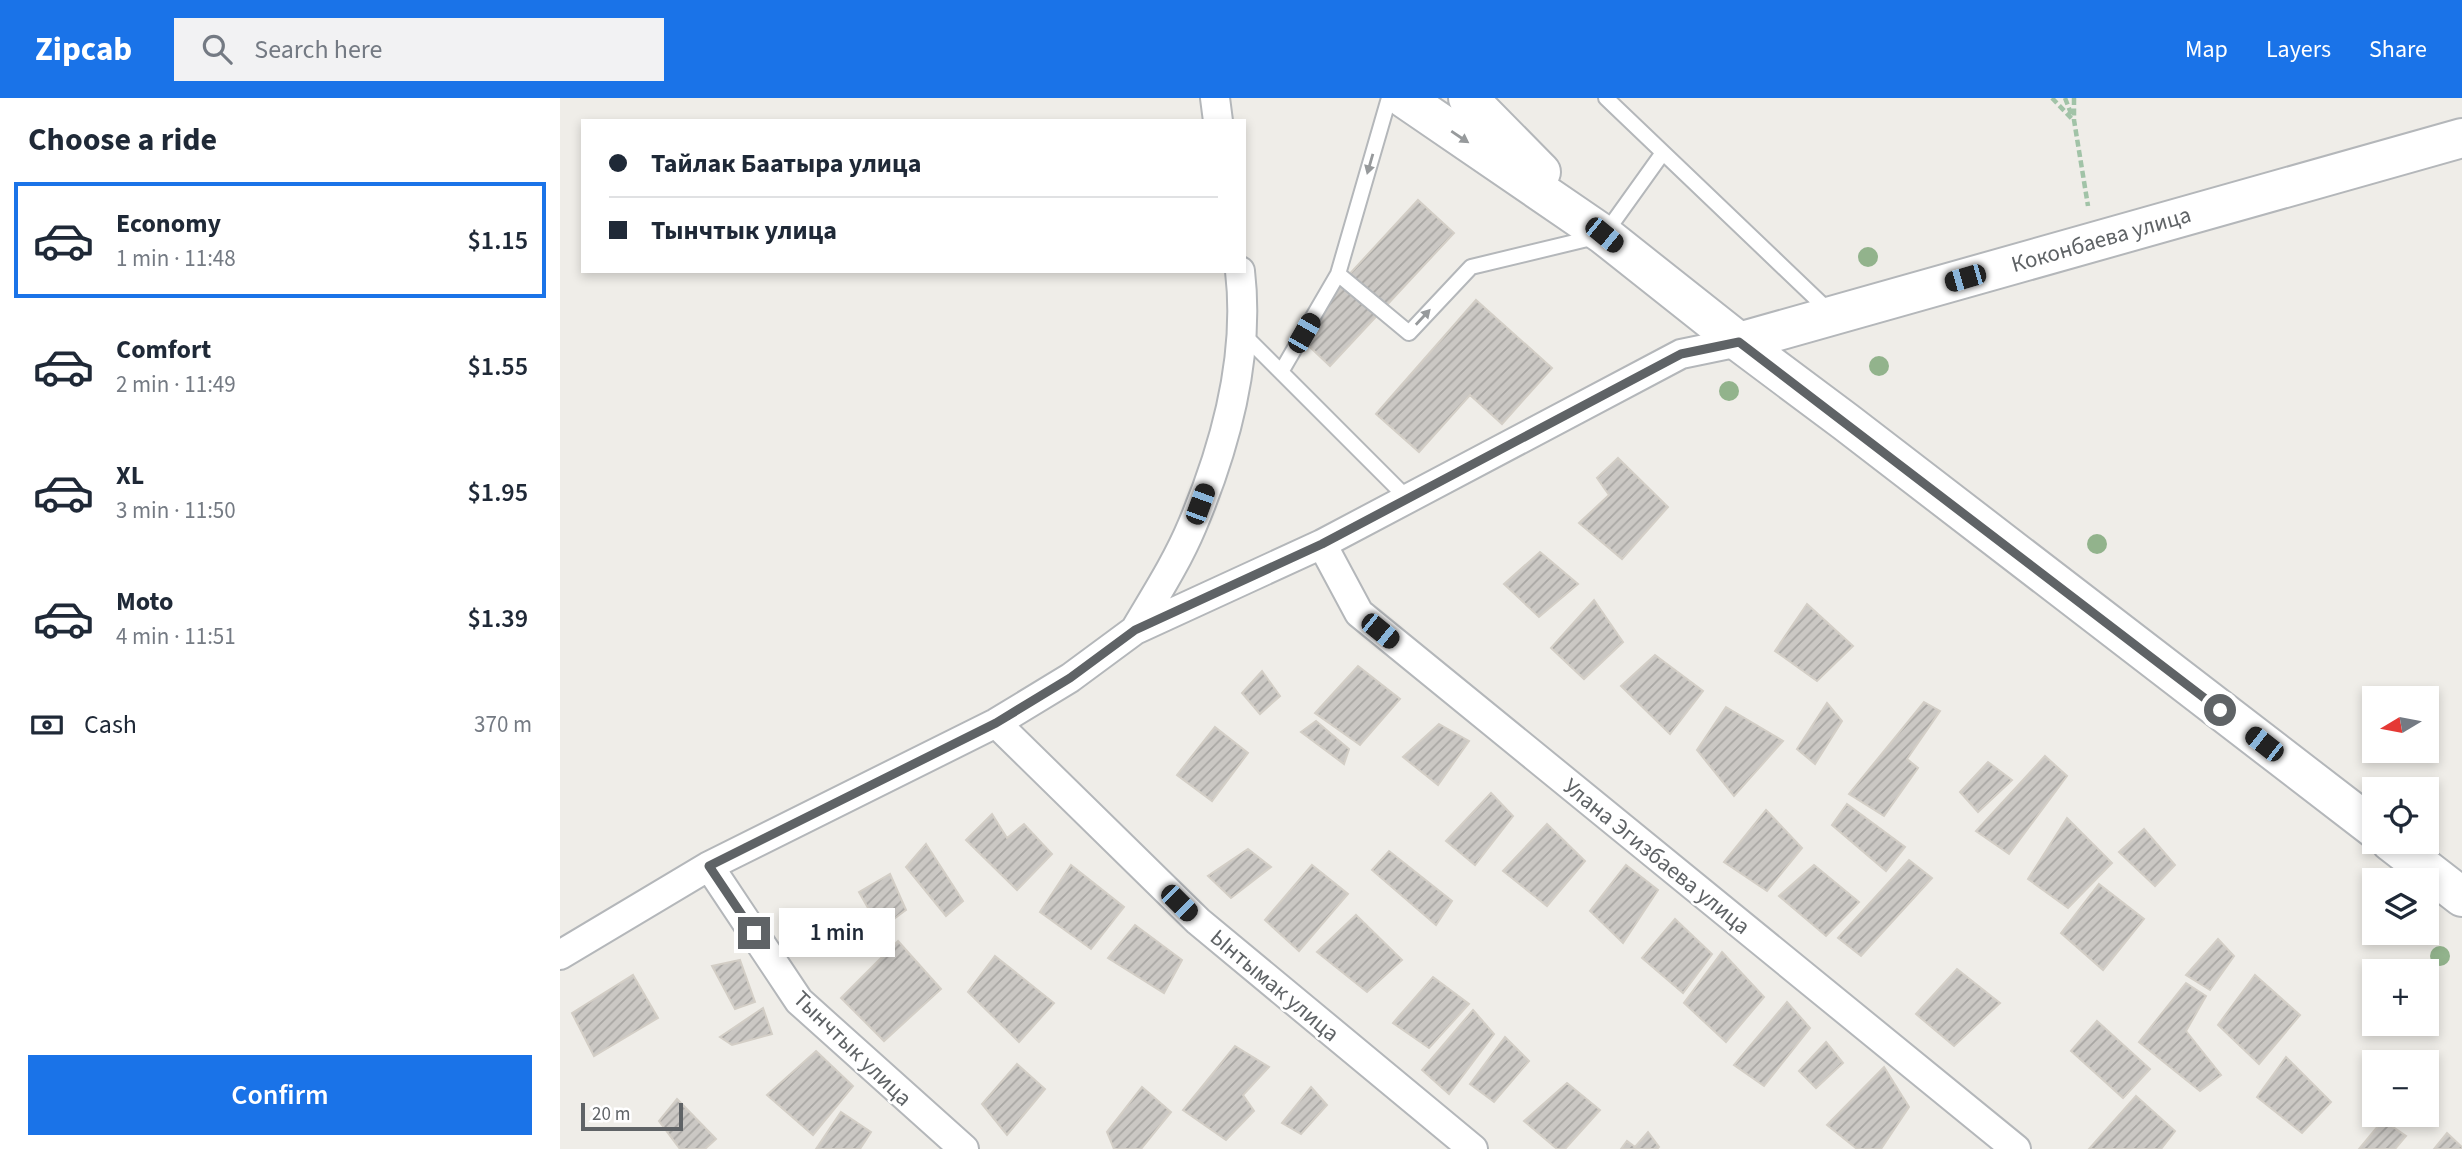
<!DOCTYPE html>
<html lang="en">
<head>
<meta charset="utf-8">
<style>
	body { margin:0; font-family:"Source Sans 3",sans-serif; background:#f2f2f3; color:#1f2937; height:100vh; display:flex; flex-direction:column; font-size:26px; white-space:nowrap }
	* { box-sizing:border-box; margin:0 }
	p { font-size:23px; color:#747a83 }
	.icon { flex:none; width:38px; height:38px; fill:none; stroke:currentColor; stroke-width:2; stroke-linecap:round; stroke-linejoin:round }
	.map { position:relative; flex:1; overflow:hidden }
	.details { display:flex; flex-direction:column; background:#fff; width:560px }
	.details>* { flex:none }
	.top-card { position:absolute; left:21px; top:21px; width:665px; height:154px; border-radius:0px; box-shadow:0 4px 10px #0003; display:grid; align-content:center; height:154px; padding:0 28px; background:#fff }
	.needle { width:46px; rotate:260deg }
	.buttons { position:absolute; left:1802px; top:588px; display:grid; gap:14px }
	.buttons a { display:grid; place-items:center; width:77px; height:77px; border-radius:0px; background:#fff; box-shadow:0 4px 10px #0003; font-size:35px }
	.scale { position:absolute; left:21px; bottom:18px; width:102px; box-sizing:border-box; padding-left:7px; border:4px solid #5f6366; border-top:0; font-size:19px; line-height:24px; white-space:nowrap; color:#5f6366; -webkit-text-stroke:5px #fff; paint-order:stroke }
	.end { position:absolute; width:32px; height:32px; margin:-16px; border:9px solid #5f6366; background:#fff; box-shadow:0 0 0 4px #fff }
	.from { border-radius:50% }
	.bubble { position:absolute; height:49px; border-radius:0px; background:#fff; box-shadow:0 4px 10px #0003; font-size:23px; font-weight:600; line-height:49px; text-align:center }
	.car { position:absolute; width:21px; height:42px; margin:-21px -10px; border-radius:9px; box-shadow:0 0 5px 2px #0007; background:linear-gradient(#222 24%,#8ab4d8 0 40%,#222 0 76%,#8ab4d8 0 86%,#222 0) }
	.top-card b { display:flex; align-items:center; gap:24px; height:66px; font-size:26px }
	.top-card b+b { border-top:2px solid #e0e1e3 }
	.top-card i { width:18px; height:18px; background:#1f2937 }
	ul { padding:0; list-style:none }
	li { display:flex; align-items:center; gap:21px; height:116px; margin:0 14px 10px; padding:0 14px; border:4px solid transparent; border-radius:0px }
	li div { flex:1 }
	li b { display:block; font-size:26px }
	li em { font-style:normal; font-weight:600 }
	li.active { border-color:#1a73e8 }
	li>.icon { width:63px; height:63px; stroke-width:1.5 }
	h2 { padding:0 28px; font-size:32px; line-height:84px }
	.pay { display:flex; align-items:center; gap:18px; height:77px; padding:0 28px; font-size:26px }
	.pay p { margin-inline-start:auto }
	.button { display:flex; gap:14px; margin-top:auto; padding:14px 28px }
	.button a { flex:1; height:80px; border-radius:0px; background:#1a73e8; color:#fff; font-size:28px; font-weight:600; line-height:80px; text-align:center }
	header { display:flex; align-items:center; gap:42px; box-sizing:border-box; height:98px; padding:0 35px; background:#1a73e8; color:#fff }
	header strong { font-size:33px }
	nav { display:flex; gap:38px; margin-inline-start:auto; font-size:24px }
	.search { width:490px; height:63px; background:#f2f2f3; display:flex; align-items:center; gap:18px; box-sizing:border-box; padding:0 24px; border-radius:0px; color:#747a83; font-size:26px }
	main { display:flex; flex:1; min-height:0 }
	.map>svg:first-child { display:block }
	.building { fill:url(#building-hatch); stroke:#d3cec6; stroke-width:2 }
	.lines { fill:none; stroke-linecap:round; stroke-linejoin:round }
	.lane-casing { stroke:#b4b7ba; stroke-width:18 }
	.street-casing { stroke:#b4b7ba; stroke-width:32 }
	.secondary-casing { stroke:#b4b7ba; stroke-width:42 }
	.path { stroke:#a1c3a7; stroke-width:4.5; stroke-dasharray:7 3.5; stroke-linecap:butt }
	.lane { stroke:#fff; stroke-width:14 }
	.street { stroke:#fff; stroke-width:28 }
	.secondary { stroke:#fff; stroke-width:38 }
	.tree { fill:#92b38c }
	.oneway { fill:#979a9c }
	.route { stroke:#5f6366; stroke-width:9 }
	.labels { text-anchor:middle; stroke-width:5; stroke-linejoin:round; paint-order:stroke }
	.street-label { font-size:23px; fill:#5f6366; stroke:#fff }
</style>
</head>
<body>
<header>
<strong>Zipcab</strong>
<div class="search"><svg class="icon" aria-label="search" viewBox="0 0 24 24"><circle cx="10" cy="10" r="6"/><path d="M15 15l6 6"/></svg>Search here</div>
<nav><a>Map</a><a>Layers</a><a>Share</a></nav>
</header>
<main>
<section class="details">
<h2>Choose a ride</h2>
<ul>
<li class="active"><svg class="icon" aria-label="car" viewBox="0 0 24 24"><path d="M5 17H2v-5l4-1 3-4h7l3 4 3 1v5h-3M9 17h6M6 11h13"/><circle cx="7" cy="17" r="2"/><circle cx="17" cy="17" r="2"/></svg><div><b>Economy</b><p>1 min · 11:48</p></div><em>$1.15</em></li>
<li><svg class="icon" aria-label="car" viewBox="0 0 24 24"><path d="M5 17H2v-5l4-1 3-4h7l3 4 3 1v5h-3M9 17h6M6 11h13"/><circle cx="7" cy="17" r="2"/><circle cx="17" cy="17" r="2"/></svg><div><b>Comfort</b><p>2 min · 11:49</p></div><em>$1.55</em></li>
<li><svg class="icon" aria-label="car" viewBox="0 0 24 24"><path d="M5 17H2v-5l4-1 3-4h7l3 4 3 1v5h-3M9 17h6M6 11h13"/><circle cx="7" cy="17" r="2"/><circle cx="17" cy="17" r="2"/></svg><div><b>XL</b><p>3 min · 11:50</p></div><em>$1.95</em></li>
<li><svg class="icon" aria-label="car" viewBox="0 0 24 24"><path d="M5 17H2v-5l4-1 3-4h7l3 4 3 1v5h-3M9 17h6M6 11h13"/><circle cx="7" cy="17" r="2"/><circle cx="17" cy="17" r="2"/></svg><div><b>Moto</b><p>4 min · 11:51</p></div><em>$1.39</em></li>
</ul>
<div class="pay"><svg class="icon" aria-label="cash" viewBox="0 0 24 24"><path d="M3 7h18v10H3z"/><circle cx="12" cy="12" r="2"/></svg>Cash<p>370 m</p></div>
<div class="button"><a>Confirm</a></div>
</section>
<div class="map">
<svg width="1902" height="1051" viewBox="0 0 1902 1051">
	<defs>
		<pattern id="building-hatch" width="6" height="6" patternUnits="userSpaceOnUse" patternTransform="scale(1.75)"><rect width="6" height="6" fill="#cbc8c4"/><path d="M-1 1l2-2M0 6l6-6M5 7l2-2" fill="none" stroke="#a8a6a3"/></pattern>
	</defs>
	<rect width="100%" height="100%" fill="#efede8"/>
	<path class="building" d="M 858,102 L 894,135 L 770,268 L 735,235 Z
		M 916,202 L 992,270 L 942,326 L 910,297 L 859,354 L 816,316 Z
		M 1058,360 L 1108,409 L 1062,461 L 1019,425 L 1049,397 L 1037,380 Z
		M 980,454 L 1018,486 L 979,519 L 944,486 Z
		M 1034,502 L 1063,544 L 1024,581 L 991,550 Z
		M 1247,506 L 1293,548 L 1257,583 L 1215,553 Z
		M 1095,557 L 1143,593 L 1110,636 L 1061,588 Z
		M 798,568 L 840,601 L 800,647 L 755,615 Z
		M 702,573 L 720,598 L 700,616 L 682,595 Z
		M 1364,604 L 1380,613 L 1347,661 L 1358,670 L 1324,718 L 1289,696 Z
		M 1267,605 L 1282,623 L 1255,666 L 1237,651 Z
		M 1166,609 L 1223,643 L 1174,698 L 1137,652 Z
		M 756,623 L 789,651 L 784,666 L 741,634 Z
		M 879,626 L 909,643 L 878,687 L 843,659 Z
		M 655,629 L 688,655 L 652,703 L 617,677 Z
		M 1485,658 L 1507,678 L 1449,756 L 1416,733 Z
		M 1428,664 L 1452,682 L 1418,714 L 1400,694 Z
		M 931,695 L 953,718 L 915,767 L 886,743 Z
		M 1287,706 L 1345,749 L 1326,773 L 1272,727 Z
		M 1206,712 L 1242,750 L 1207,793 L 1164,764 Z
		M 432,716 L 447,740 L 464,726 L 492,756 L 457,792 L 406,742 Z
		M 1507,720 L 1552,765 L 1508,810 L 1468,781 Z
		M 987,726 L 1025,763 L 987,808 L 943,773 Z
		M 1584,731 L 1615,767 L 1595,788 L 1559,754 Z
		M 366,746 L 403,803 L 386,818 L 346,769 Z
		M 688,751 L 711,769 L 671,800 L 648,778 Z
		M 829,753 L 892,803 L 876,827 L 812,772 Z
		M 1349,762 L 1372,780 L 1301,858 L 1278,840 Z
		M 511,767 L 564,809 L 531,851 L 480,814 Z
		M 752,767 L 788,796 L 739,853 L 705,822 Z
		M 1066,767 L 1098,792 L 1063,845 L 1030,813 Z
		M 1254,767 L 1299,804 L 1266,838 L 1219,798 Z
		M 330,776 L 346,812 L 320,831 L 299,794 Z
		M 1539,786 L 1584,821 L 1543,872 L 1501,835 Z
		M 796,817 L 842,862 L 807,894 L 757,854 Z
		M 1115,821 L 1152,856 L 1123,895 L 1082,860 Z
		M 575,827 L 622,862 L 604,895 L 548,860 Z
		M 1658,841 L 1674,858 L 1650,892 L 1626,877 Z
		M 338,843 L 381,891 L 324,943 L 281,900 Z
		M 1162,854 L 1204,899 L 1166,944 L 1124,905 Z
		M 435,858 L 494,905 L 459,944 L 408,894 Z
		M 180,862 L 195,904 L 175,911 L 152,868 Z
		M 1397,871 L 1440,905 L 1394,948 L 1356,916 Z
		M 73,877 L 98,920 L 34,958 L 12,915 Z
		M 1695,877 L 1740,917 L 1699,966 L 1658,927 Z
		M 873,879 L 909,906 L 869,950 L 833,925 Z
		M 1626,885 L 1646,898 L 1626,933 L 1661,977 L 1640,993 L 1579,944 Z
		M 1227,904 L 1250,930 L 1204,988 L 1174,967 Z
		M 203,910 L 212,936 L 172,947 L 160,939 Z
		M 913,912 L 934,936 L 889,996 L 862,972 Z
		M 1537,923 L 1590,971 L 1563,1000 L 1511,953 Z
		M 945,939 L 969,963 L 934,1004 L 910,986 Z
		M 1266,944 L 1283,965 L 1256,990 L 1239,973 Z
		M 675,948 L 709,969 L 683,997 L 694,1013 L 666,1042 L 623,1012 Z
		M 256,953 L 293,988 L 253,1037 L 207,997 Z
		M 1726,959 L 1771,1004 L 1742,1035 L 1697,999 Z
		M 457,966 L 485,991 L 447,1037 L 422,1006 Z
		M 1324,969 L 1349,1009 L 1321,1051 L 1297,1051 L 1267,1027 Z
		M 1007,985 L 1040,1012 L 1005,1051 L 997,1051 L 964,1023 Z
		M 582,989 L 611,1014 L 581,1051 L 554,1051 L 547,1034 Z
		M 751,989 L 767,1007 L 741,1036 L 722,1025 Z
		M 1576,998 L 1615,1033 L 1601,1051 L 1529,1051 Z
		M 117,1001 L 156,1041 L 145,1051 L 120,1051 L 99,1023 Z
		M 281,1014 L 311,1034 L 300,1051 L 256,1051 Z
		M 1823,1022 L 1846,1038 L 1835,1051 L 1799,1051 Z
		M 1088,1034 L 1099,1049 L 1097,1051 L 1061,1051 L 1067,1043 L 1075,1049 Z
		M 1887,1035 L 1902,1049 L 1902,1051 L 1874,1051 Z"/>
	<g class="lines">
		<g class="lane-casing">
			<path id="lane" d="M 829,0 L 778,176 L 849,235 L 911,169 L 1044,137 L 1102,56
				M 1046,0 L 1270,214
				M 683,236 L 848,401
				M 721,274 L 778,176"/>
		</g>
		<g class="street-casing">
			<path id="street" d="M 655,0 L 658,23
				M 762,446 L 799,515 L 1456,1051
				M 575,532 C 595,498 617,464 632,428 C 665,350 690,258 680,173
				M 436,625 L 638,823 L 913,1051
				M 149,768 L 239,903 L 404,1051
				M 0,857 L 149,768 L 436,625 L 510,580 L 575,532 L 762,446 L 1121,256 L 1179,244"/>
		</g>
		<g class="secondary-casing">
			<path id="secondary" d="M 844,0 L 1044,137 L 1179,244 L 1286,324 L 1815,731
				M 908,0 L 981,74
				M 1179,244 L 1902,40
				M 1831,744 L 1902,799"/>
		</g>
		<path class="path" d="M 1492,0 L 1513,22
			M 1505,0 L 1512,18
			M 1514,0 L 1514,22 L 1528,108"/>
		<use href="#lane" class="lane"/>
		<use href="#street" class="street"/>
		<use href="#secondary" class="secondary"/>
	</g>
	<g class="tree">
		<circle cx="1308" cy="159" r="10"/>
		<circle cx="1319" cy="268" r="10"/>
		<circle cx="1169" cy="293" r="10"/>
		<circle cx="1537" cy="446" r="10"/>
		<circle cx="1880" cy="858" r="10"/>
	</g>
	<defs><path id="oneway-solid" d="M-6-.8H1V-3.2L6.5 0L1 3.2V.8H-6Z" transform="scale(1.75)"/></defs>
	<g class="oneway">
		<use href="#oneway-solid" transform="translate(900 39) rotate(34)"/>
		<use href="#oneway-solid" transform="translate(810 66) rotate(106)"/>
		<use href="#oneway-solid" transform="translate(863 219) rotate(-47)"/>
	</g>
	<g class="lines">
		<path class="route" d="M 194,835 L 149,768 L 436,625 L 510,580 L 575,532 L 762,446 L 1121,256 L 1179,244 L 1660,612"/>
	</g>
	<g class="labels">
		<g class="street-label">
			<text transform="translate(1541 141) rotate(-16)" y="8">Коконбаева улица</text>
			<text transform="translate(1097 758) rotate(39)" y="8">Улана Эгизбаева улица</text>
			<text transform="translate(715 887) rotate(40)" y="8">Ынтымак улица</text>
			<text transform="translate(293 950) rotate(44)" y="8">Тынчтык улица</text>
		</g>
	</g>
</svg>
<div class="buttons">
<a><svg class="needle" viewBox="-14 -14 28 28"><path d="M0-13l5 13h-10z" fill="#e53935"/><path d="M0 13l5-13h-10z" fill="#747a83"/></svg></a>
<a><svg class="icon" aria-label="locate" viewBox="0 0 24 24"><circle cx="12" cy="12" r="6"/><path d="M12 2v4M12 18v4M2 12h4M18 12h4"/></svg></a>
<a><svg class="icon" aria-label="layers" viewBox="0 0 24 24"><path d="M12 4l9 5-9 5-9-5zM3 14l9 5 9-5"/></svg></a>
<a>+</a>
<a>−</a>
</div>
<div class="scale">20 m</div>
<i class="end from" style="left:1660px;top:612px"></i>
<i class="end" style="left:194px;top:835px"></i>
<div class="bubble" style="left:219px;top:810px;width:116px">1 min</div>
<i class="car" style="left:1044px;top:137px;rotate:129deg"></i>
<i class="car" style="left:1405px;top:180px;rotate:254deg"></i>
<i class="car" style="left:744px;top:235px;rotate:30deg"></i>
<i class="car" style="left:640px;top:406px;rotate:20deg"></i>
<i class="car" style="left:820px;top:533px;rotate:129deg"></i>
<i class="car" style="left:1704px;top:646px;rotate:308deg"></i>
<i class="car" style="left:619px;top:805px;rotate:135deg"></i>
<div class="top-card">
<b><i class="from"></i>Тайлак Баатыра улица</b>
<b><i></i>Тынчтык улица</b>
</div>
</div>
</main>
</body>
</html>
